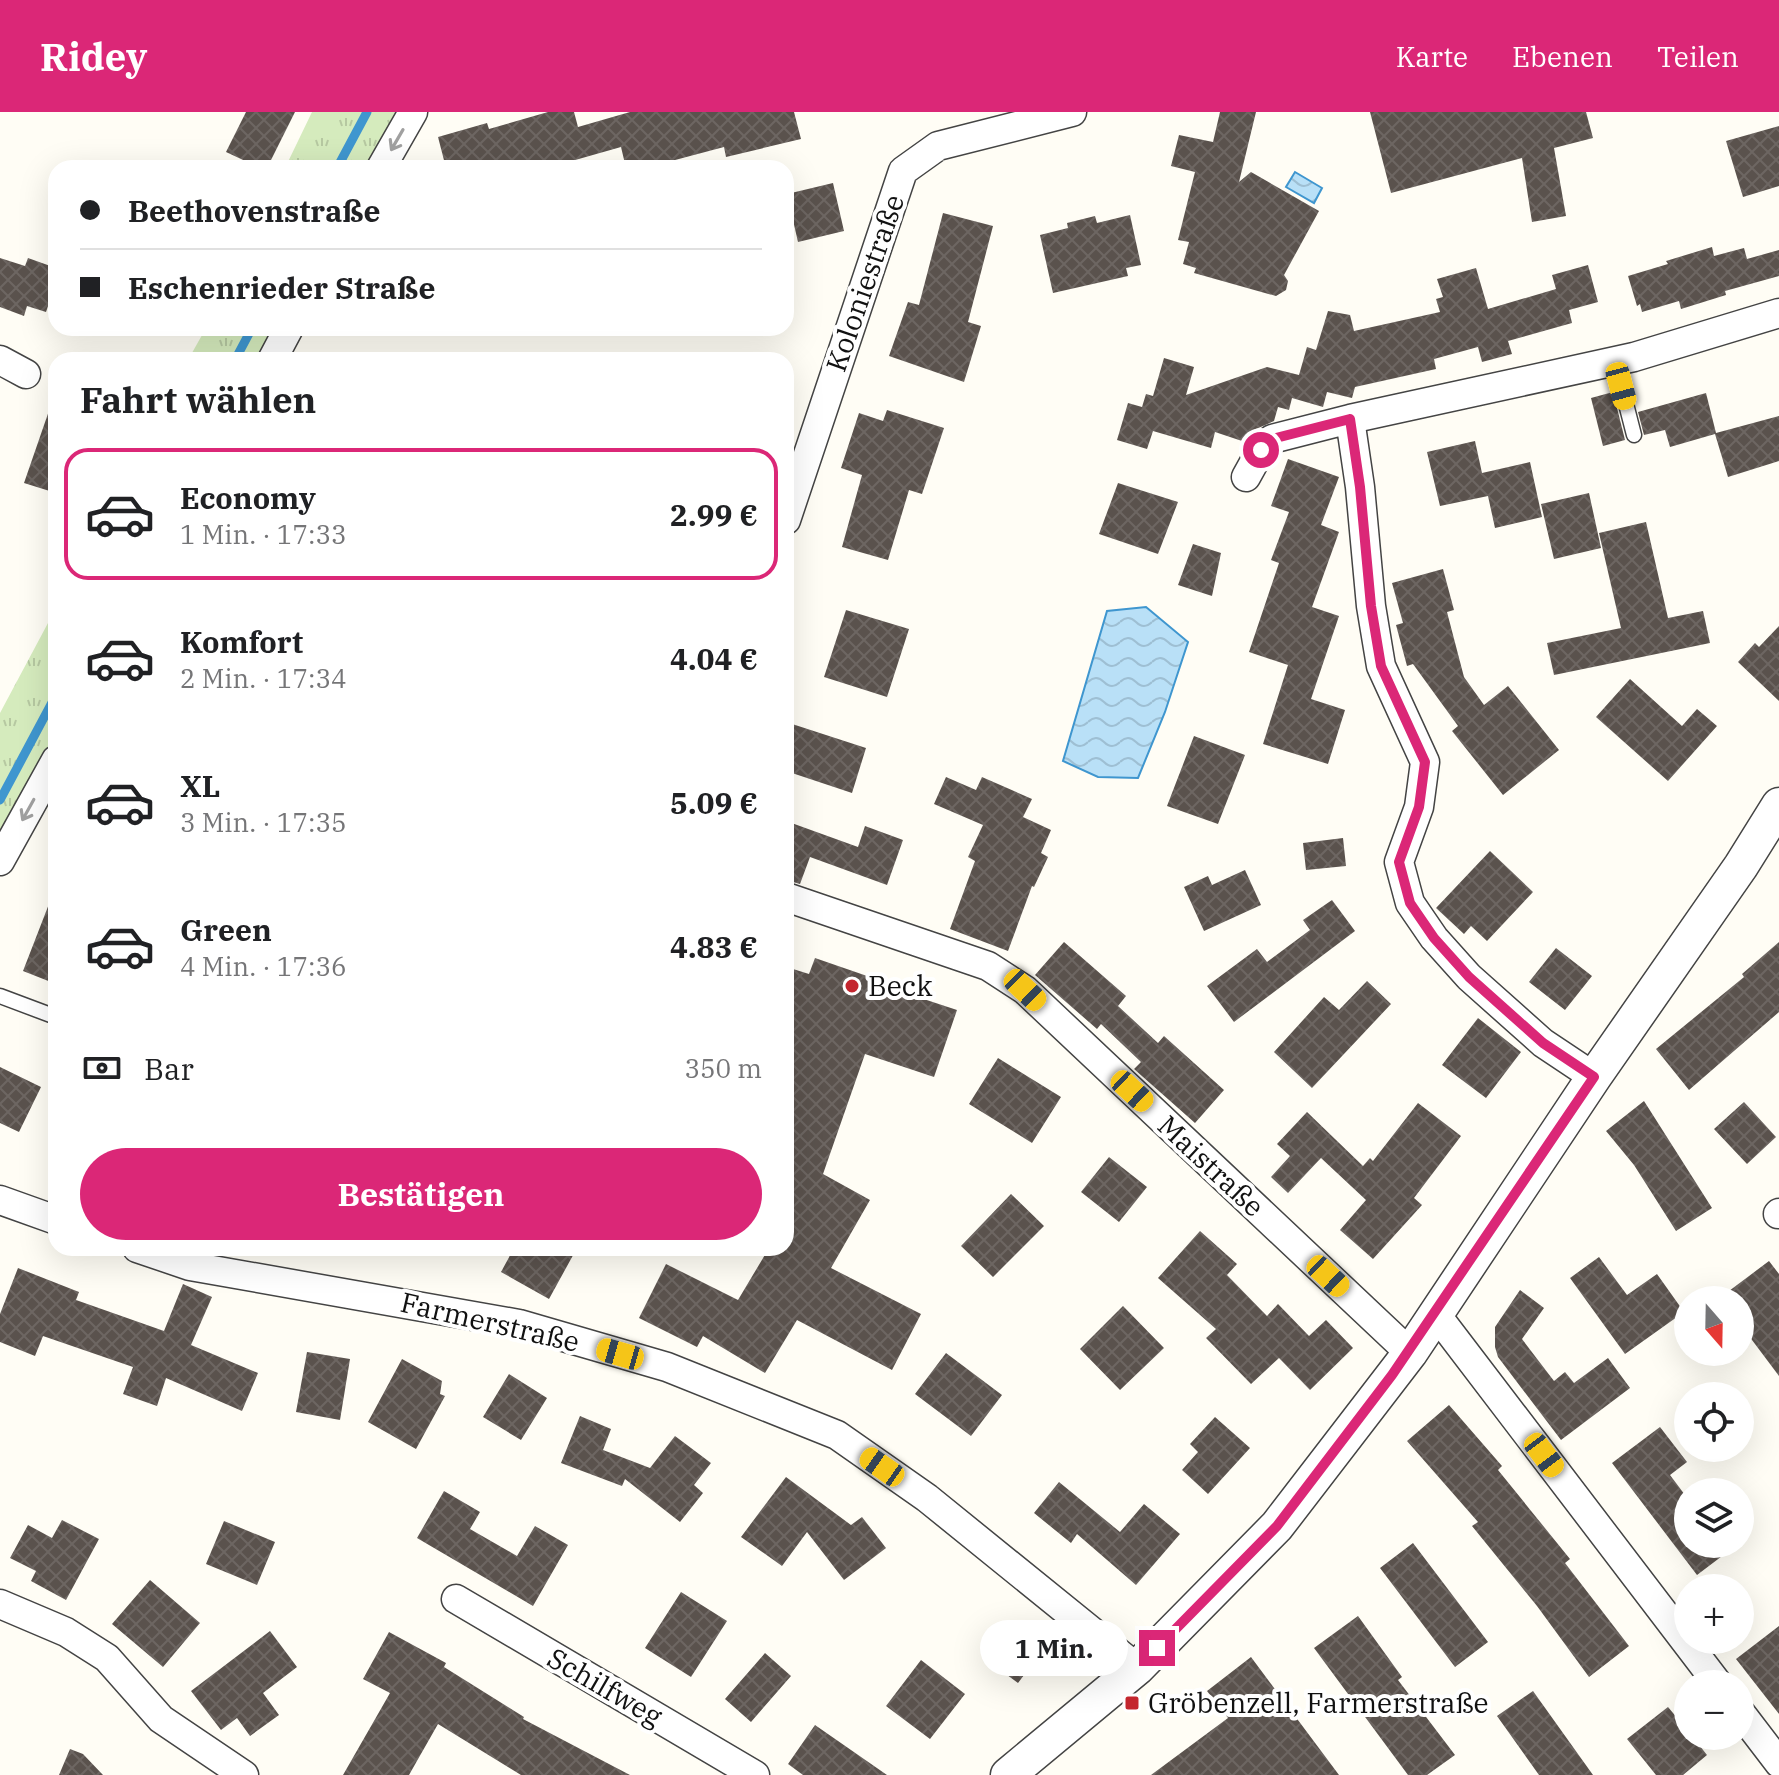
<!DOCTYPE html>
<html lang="de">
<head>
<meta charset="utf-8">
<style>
	body { margin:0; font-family:"IBM Plex Serif",serif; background:#f6f6f6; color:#202124; height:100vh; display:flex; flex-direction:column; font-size:30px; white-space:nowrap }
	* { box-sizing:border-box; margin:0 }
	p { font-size:26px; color:#757577 }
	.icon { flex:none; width:44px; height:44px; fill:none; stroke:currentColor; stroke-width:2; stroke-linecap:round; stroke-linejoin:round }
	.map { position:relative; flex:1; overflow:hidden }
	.drawer { position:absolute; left:48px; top:240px; width:746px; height:904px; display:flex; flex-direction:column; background:#fff; border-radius:24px; box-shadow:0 8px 32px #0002 }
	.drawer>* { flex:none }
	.guide { position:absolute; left:48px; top:48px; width:746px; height:176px; border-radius:24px; box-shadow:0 8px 32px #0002; display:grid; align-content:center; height:176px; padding:0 32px; background:#fff }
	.needle { width:52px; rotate:160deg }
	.fabs { position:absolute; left:1674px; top:1174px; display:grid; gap:16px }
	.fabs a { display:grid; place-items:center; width:80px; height:80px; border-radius:50%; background:#fff; box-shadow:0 8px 32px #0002; font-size:40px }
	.end { position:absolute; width:36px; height:36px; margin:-18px; border:10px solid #db2777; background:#fff; box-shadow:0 0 0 4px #fff }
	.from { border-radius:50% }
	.bubble { position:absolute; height:56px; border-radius:28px; background:#fff; box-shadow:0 8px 32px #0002; font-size:26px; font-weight:700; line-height:56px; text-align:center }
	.car { position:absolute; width:24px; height:48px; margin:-24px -12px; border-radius:10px; box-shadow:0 0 6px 2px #0007; background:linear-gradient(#f5c518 24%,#345 0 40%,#f5c518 0 76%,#345 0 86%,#f5c518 0) }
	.guide b { display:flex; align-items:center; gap:28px; height:76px; font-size:30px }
	.guide b+b { border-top:2px solid #e0e0e0 }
	.guide i { width:20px; height:20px; background:#202124 }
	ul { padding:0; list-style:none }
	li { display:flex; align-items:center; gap:24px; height:132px; margin:0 16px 12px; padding:0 16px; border:4px solid transparent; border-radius:24px }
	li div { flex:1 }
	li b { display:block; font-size:30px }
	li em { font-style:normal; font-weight:700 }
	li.current { border-color:#db2777 }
	li>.icon { width:72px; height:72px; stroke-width:1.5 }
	h2 { padding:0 32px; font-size:36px; line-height:96px }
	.pay { display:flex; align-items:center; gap:20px; height:88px; padding:0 32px; font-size:30px }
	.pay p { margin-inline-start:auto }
	.primary-button { display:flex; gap:16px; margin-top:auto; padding:16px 32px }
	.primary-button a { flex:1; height:92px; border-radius:48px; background:#db2777; color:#fff; font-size:32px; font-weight:700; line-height:92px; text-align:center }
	header { display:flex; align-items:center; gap:48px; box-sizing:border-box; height:112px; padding:0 40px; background:#db2777; color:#fff }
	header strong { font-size:38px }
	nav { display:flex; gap:44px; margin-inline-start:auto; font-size:28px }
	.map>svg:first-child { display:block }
	.grass { fill:url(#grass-tufts) }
	.water { fill:url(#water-waves); stroke:#3f96cf; stroke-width:2 }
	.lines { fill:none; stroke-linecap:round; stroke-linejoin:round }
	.stream { stroke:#3f96cf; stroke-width:9 }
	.building { fill:url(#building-cross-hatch) }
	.service-casing { stroke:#444; stroke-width:17 }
	.minor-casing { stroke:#444; stroke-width:31 }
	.tertiary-casing { stroke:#444; stroke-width:37 }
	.service { stroke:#fff; stroke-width:14 }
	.minor { stroke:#fff; stroke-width:28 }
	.tertiary { stroke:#fff; stroke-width:34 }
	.oneway { stroke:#a0a0a0 }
	.route { stroke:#db2777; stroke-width:10 }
	.poi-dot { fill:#c4262e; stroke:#fff; stroke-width:3 }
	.labels { text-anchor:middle; stroke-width:8; stroke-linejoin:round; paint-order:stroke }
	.street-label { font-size:28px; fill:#111; stroke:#fff }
	.poi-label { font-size:28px; fill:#111; stroke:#fff; text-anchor:start }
</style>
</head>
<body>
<header>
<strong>Ridey</strong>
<nav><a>Karte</a><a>Ebenen</a><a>Teilen</a></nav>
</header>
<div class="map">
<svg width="1779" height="1663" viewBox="0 0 1779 1663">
	<defs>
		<pattern id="grass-tufts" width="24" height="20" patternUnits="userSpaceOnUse" patternTransform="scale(2)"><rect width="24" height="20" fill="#d5ebbd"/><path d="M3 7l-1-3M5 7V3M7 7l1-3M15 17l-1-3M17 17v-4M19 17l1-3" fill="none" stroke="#b6c8a1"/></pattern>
		<pattern id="water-waves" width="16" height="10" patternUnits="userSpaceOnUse" patternTransform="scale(2)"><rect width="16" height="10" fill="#b9e0f7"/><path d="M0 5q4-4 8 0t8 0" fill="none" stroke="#9ebfd3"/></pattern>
		<pattern id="building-cross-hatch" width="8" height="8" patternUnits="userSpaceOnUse" patternTransform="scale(2)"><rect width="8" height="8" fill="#5a524d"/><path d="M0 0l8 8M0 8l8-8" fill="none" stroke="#6d6662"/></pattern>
	</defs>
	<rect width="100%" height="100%" fill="#fffdf5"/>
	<path class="grass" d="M 312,0 L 402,0 L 371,56 L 285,56 Z
		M 206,216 L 282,216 L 264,248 L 188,248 Z
		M 56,496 L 56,624 L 0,727 L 0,601 Z"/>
	<path class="water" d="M 1295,60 L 1322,76 L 1314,91 L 1286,75 Z
		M 1146,495 L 1188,530 L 1165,600 L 1138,666 L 1098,665 L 1063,649 L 1107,499 Z"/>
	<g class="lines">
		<path class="stream" d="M 337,56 L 367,0
			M 235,248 L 252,216
			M 0,688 L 56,583"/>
	</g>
	<path class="building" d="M 246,0 L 295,0 L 267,56 L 260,56 L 226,40 Z
		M 548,0 L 574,0 L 578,15 L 630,0 L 794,0 L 801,27 L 726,45 L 724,35 L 645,56 L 626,56 L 621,35 L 547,56 L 446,56 L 438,25 L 487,11 L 489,17 Z
		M 1220,0 L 1256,0 L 1239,70 L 1251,60 L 1319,99 L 1284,163 L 1288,169 L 1286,178 L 1276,184 L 1194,161 L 1196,156 L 1183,152 L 1189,130 L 1178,128 L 1195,60 L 1171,54 L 1179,23 L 1213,30 Z
		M 1370,0 L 1586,0 L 1593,26 L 1554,36 L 1566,104 L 1532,110 L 1522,46 L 1391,81 Z
		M 1779,14 L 1779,74 L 1743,85 L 1726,29 Z
		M 833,71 L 844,119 L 798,130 L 787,82 Z
		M 943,101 L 993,114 L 968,210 L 981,214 L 964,270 L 889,244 L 908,190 L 919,193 Z
		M 1130,103 L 1141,153 L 1126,156 L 1128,164 L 1053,181 L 1040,123 L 1068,116 L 1067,111 L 1095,104 L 1097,111 Z
		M 1712,135 L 1714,144 L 1744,136 L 1747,147 L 1779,138 L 1779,164 L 1725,179 L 1726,183 L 1681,197 L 1679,189 L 1642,200 L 1640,192 L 1637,194 L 1628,164 L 1668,152 L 1666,149 Z
		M 0,146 L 25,154 L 28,146 L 56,156 L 56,170 L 46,200 L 27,194 L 24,204 L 0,195 Z
		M 1588,153 L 1598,190 L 1569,198 L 1572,211 L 1508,229 L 1512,242 L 1482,250 L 1478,235 L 1434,247 L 1436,257 L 1355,275 L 1352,286 L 1327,280 L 1323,295 L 1292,286 L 1289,298 L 1278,295 L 1274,309 L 1247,321 L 1245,330 L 1215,320 L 1211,336 L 1153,319 L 1147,337 L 1117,328 L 1128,291 L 1142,295 L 1146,282 L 1153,284 L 1164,246 L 1194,255 L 1186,283 L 1267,255 L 1299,263 L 1307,235 L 1316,238 L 1328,199 L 1350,203 L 1354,219 L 1440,200 L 1436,187 L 1443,185 L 1437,167 L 1476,156 L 1488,197 L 1556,177 L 1552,163 Z
		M 1613,280 L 1625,328 L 1603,334 L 1591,286 Z
		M 1706,281 L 1716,321 L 1779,304 L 1779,349 L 1728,365 L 1715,322 L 1670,335 L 1665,318 L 1644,323 L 1638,300 Z
		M 52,290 L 56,290 L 56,381 L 24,371 Z
		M 887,298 L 944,316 L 922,382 L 909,378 L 888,448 L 842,435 L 862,363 L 841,356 L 859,301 L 883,309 Z
		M 1475,329 L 1482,361 L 1530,350 L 1542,405 L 1495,416 L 1488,384 L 1440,394 L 1427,340 Z
		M 1288,347 L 1339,365 L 1321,413 L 1339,420 L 1312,495 L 1339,504 L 1311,587 L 1345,598 L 1328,652 L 1263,632 L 1288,553 L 1249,540 L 1279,451 L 1271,448 L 1289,400 L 1271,394 Z
		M 1118,371 L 1178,390 L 1158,442 L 1099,422 Z
		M 1589,381 L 1601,436 L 1554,447 L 1541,392 Z
		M 1646,410 L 1668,506 L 1703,499 L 1710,531 L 1554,563 L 1547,531 L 1621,516 L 1599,421 Z
		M 1193,432 L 1221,441 L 1212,484 L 1178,473 Z
		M 1443,457 L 1454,498 L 1447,500 L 1464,565 L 1484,593 L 1508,574 L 1559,638 L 1503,683 L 1452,619 L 1458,614 L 1413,552 L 1407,554 L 1396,513 L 1403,511 L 1392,471 Z
		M 846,498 L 909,517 L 887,585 L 824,565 Z
		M 1779,514 L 1779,589 L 1738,550 L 1755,531 L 1759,535 Z
		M 1630,567 L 1682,614 L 1697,597 L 1717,614 L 1668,669 L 1596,605 Z
		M 786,610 L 866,636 L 852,681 L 786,659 Z
		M 1194,624 L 1245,643 L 1218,712 L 1167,694 Z
		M 946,665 L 976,678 L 982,665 L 1032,687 L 1023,705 L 1051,718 L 1041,741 L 1048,745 L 1034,775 L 1032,774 L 1008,839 L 950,817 L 975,749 L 968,745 L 983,713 L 934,692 Z
		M 786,709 L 858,735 L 865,714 L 903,728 L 887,773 L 810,745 L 800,772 L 786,768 Z
		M 1343,726 L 1346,754 L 1306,758 L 1303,731 Z
		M 1490,739 L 1533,780 L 1487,829 L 1471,814 L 1464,822 L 1436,796 Z
		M 1245,758 L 1261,793 L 1204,819 L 1184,775 L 1208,764 L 1212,773 Z
		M 54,779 L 56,779 L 56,872 L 23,859 Z
		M 1332,788 L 1355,819 L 1234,910 L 1207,874 L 1257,837 L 1267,850 L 1310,818 L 1303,808 Z
		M 1064,830 L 1126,884 L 1118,894 L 1158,931 L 1164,924 L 1224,978 L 1195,1011 L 1134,957 L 1141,950 L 1101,912 L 1097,917 L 1035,863 Z
		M 1779,830 L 1779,900 L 1689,978 L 1656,937 L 1744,865 L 1742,862 Z
		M 1556,836 L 1592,864 L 1565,898 L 1529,870 Z
		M 815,846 L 870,865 L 869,869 L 957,898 L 934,965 L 865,942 L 823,1062 L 870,1088 L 831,1156 L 921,1202 L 892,1258 L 797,1208 L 765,1261 L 703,1224 L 697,1235 L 639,1206 L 666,1152 L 738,1188 L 769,1136 L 786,1136 L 786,916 L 794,893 L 786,891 L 786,879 L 793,857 L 809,862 Z
		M 1367,869 L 1391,892 L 1312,976 L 1274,940 L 1324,885 L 1339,898 Z
		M 1478,906 L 1521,940 L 1486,986 L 1442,953 Z
		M 998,946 L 1061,985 L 1032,1031 L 969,992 Z
		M 0,955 L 41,975 L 19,1020 L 0,1011 Z
		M 1644,989 L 1712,1096 L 1676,1119 L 1634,1053 L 1606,1019 Z
		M 1744,990 L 1776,1025 L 1747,1052 L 1714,1017 Z
		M 1418,991 L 1461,1024 L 1414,1086 L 1422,1093 L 1373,1147 L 1340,1118 L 1366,1088 L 1321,1046 L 1288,1081 L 1271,1065 L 1290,1044 L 1277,1032 L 1307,1000 L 1363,1054 L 1370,1046 L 1373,1049 Z
		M 1109,1045 L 1147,1075 L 1119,1110 L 1081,1080 Z
		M 1011,1082 L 1044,1114 L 993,1165 L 961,1134 Z
		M 1200,1119 L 1237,1152 L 1227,1163 L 1267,1204 L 1278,1192 L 1309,1224 L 1326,1208 L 1353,1236 L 1310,1278 L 1279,1246 L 1251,1272 L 1206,1226 L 1216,1217 L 1158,1166 Z
		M 514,1136 L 577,1136 L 549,1187 L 501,1160 Z
		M 1599,1145 L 1627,1183 L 1657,1162 L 1684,1200 L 1625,1242 L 1570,1166 Z
		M 1769,1149 L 1779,1162 L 1779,1264 L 1740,1212 L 1740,1188 L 1717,1188 Z
		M 18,1156 L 79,1180 L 76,1188 L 164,1219 L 183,1172 L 212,1185 L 191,1233 L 258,1261 L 242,1299 L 166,1266 L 157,1294 L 123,1282 L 133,1255 L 43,1224 L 35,1244 L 0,1230 L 0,1202 Z
		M 1520,1178 L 1544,1196 L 1522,1227 L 1554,1269 L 1565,1260 L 1574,1271 L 1608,1246 L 1630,1276 L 1561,1328 L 1498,1245 L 1495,1235 L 1495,1215 Z
		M 1123,1194 L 1164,1236 L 1120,1278 L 1080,1237 Z
		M 307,1240 L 350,1247 L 340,1308 L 296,1300 Z
		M 946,1241 L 1002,1283 L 971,1324 L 915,1282 Z
		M 402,1247 L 442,1269 L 440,1282 L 445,1284 L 416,1337 L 368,1310 Z
		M 509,1262 L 547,1286 L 521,1328 L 483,1305 Z
		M 1449,1293 L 1502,1354 L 1498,1358 L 1570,1447 L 1565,1451 L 1629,1534 L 1589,1565 L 1537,1494 L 1472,1414 L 1478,1410 L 1407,1329 Z
		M 580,1304 L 611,1317 L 603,1338 L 650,1356 L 675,1324 L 711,1351 L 694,1373 L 703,1381 L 680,1410 L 625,1367 L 622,1374 L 561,1351 Z
		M 1215,1305 L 1250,1336 L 1208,1382 L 1182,1358 L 1198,1340 L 1190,1332 Z
		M 1660,1315 L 1687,1350 L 1670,1363 L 1688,1387 L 1688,1432 L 1738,1432 L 1697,1463 L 1612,1351 Z
		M 786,1365 L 851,1413 L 862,1405 L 886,1436 L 844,1468 L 807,1420 L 782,1454 L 741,1425 Z
		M 1059,1370 L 1120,1420 L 1144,1392 L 1180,1422 L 1136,1473 L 1077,1422 L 1071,1431 L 1034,1401 Z
		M 444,1379 L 480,1400 L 470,1417 L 517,1444 L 535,1414 L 568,1433 L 533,1494 L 417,1426 Z
		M 62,1408 L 99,1427 L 66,1488 L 31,1469 L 36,1459 L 10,1446 L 28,1413 L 52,1426 Z
		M 224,1409 L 275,1430 L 257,1473 L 206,1452 Z
		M 1413,1431 L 1488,1530 L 1455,1555 L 1380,1456 Z
		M 150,1468 L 200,1511 L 163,1555 L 112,1512 Z
		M 681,1480 L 727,1509 L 691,1565 L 645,1536 Z
		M 1358,1504 L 1402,1565 L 1398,1568 L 1455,1643 L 1427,1663 L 1408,1663 L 1314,1536 Z
		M 1011,1509 L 1046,1534 L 1018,1571 L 984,1546 Z
		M 1779,1514 L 1779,1602 L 1736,1547 Z
		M 270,1519 L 297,1555 L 263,1581 L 279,1603 L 250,1624 L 237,1606 L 221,1618 L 191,1579 Z
		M 389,1520 L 446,1551 L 444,1555 L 524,1605 L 523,1607 L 630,1663 L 521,1663 L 438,1612 L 409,1663 L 343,1663 L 390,1581 L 363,1567 Z
		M 765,1541 L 791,1564 L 751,1610 L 725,1587 Z
		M 1251,1545 L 1339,1663 L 1151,1663 L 1228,1606 L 1207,1579 Z
		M 921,1548 L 965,1582 L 930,1627 L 886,1594 Z
		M 1533,1579 L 1593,1663 L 1539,1663 L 1497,1604 Z
		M 1668,1595 L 1688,1619 L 1688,1624 L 1692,1624 L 1707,1643 L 1683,1663 L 1656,1663 L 1627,1627 Z
		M 815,1613 L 887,1663 L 803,1663 L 788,1652 Z
		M 70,1637 L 83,1642 L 103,1663 L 59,1663 Z"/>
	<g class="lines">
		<g class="service-casing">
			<path id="service" d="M 1615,249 L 1634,323
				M 0,884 L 56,905"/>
		</g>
		<g class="minor-casing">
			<path id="minor" d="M 381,56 L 413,0
				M 0,248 L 26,262
				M 272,248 L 289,216
				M 1350,307 L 1360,375 L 1371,494 L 1381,554 L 1425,650 L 1419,695 L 1399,750 L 1410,791 L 1434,826 L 1469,865 L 1543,931 L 1594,965
				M 1246,365 L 1261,338 L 1272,327 L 1350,307 L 1634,245 L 1779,201
				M 786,408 L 903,59 L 938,34 L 1072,0
				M 0,749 L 56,648
				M 786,785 L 988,854 L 1025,878 L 1410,1241
				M 0,1088 L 56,1108
				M 1778,1102 L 1779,1101
				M 137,1136 L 190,1154 L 519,1212 L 667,1255 L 837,1323 L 927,1386 L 1137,1556
				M 1435,1201 L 1718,1572
				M 456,1487 L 755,1663
				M 0,1492 L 66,1520 L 107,1546 L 161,1607 L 244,1663
				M 1740,1600 L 1779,1651"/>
		</g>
		<g class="tertiary-casing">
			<path id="tertiary" d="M 1008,1663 L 1137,1556 L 1277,1414 L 1410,1241 L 1594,965 L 1741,754 L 1779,693"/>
		</g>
		<use href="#service" class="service"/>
		<use href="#minor" class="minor"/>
		<use href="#tertiary" class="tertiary"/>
	</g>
	<defs><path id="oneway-shaft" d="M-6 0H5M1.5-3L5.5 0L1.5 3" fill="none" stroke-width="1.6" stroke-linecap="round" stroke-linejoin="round" transform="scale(2)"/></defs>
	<g class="oneway">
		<use href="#oneway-shaft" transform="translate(397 28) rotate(120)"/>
		<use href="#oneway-shaft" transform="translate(28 698) rotate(119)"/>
	</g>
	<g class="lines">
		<path class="route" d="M 1157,1536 L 1277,1414 L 1392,1263 L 1594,965 L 1543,931 L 1469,865 L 1434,826 L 1410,791 L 1399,750 L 1419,695 L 1425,650 L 1381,554 L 1371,494 L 1360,375 L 1350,307 L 1272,327 L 1261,338"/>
	</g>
	<g class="poi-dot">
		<circle cx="852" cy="874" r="8"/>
		<rect x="1124" y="1583" width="16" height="16" rx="4"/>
	</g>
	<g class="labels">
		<g class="street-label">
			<text transform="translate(865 171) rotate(-71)" y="10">Koloniestraße</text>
			<text transform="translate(1211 1054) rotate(43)" y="10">Maistraße</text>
			<text transform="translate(490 1210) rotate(13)" y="10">Farmerstraße</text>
			<text transform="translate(605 1575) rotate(30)" y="10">Schilfweg</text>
		</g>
		<g class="poi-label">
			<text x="868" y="884">Beck</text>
			<text x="1148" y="1601">Gröbenzell, Farmerstraße</text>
		</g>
	</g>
</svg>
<div class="fabs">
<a><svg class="needle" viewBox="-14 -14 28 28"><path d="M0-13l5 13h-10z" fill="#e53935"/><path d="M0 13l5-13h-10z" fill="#757577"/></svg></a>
<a><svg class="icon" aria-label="locate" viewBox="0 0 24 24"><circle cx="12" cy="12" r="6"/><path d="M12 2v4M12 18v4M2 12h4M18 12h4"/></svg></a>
<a><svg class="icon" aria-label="layers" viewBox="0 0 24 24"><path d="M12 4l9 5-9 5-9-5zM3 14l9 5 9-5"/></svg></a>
<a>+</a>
<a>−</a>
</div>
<i class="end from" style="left:1261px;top:338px"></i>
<i class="end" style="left:1157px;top:1536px"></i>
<div class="bubble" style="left:980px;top:1508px;width:148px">1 Min.</div>
<i class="car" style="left:1621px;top:274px;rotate:165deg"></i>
<i class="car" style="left:1025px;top:878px;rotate:134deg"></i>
<i class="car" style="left:1132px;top:979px;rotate:133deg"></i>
<i class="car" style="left:1328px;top:1164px;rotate:133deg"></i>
<i class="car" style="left:620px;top:1242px;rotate:286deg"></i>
<i class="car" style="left:1544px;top:1343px;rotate:143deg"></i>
<i class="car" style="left:882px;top:1355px;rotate:305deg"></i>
<div class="guide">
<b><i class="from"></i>Beethovenstraße</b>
<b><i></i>Eschenrieder Straße</b>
</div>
<section class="drawer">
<h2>Fahrt wählen</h2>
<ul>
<li class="current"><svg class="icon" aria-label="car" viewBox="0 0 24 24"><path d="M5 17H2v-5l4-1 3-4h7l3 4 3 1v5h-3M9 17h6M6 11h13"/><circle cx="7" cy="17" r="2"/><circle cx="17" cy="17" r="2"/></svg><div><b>Economy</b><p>1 Min. · 17:33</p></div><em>2.99 €</em></li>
<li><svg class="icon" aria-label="car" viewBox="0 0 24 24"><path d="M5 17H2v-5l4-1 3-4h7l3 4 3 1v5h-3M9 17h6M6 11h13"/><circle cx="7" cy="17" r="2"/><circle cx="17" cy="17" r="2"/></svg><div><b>Komfort</b><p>2 Min. · 17:34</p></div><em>4.04 €</em></li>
<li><svg class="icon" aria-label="car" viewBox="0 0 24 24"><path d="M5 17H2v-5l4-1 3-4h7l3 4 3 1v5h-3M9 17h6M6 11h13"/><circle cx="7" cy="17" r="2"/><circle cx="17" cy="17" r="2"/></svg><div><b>XL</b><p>3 Min. · 17:35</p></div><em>5.09 €</em></li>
<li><svg class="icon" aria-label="car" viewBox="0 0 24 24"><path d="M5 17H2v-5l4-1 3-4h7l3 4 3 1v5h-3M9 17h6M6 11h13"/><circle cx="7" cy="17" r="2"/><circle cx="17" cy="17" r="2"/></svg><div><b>Green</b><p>4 Min. · 17:36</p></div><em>4.83 €</em></li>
</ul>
<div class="pay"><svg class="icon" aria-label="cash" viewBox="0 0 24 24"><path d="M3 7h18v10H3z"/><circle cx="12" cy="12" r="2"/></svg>Bar<p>350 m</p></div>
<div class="primary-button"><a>Bestätigen</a></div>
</section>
</div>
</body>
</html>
